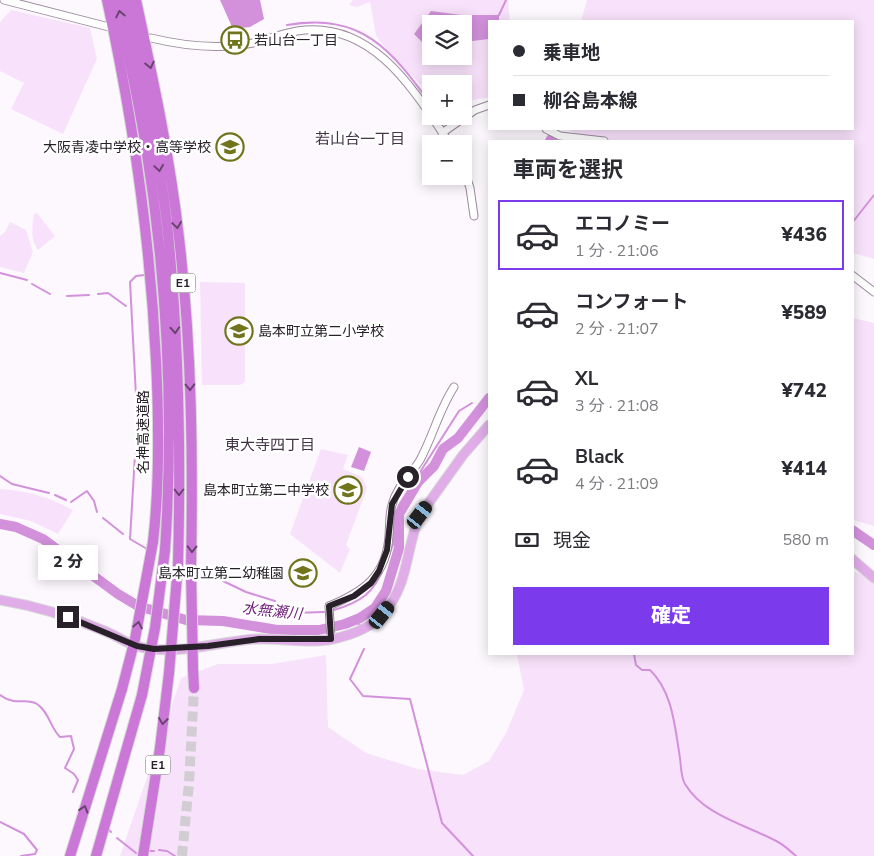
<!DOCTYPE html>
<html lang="ja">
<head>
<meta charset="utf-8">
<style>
	body { margin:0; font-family:"Nunito Sans","Noto Sans JP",sans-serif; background:#f7f7f7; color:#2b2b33; height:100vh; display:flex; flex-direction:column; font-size:19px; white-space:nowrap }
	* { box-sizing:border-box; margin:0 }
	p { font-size:16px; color:#7c7c81 }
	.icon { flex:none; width:28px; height:28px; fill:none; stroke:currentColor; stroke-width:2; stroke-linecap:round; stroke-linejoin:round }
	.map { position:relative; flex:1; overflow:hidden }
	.sheet { position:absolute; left:488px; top:140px; width:366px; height:515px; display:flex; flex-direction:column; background:#fff; border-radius:0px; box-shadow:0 2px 12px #0003 }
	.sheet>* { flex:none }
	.banner { position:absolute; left:488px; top:20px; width:366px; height:110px; border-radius:0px; box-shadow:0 2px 12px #0003; display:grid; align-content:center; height:110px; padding:0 25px; background:#fff }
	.tools { position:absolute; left:422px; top:15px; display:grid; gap:10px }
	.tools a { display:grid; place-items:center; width:50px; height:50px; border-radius:0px; background:#fff; box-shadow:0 2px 12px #0003; font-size:25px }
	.end { position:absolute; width:22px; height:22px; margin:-11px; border:6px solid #29212a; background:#fff; box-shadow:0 0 0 2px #fff }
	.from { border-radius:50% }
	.bubble { position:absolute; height:35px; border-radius:0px; background:#fff; box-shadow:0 2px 12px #0003; font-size:16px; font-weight:800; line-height:35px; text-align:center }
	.car { position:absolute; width:15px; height:30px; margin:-15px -8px; border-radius:6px; box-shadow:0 0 4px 1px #0007; background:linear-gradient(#222 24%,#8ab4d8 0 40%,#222 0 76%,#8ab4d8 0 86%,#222 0) }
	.banner b { display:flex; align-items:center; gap:18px; height:48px; font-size:19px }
	.banner b+b { border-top:1px solid #e1e1e2 }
	.banner i { width:12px; height:12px; background:#2b2b33 }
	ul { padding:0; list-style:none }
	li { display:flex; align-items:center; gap:15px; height:70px; margin:0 10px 8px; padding:0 15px; border:2px solid transparent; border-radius:0px }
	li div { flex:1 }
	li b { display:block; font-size:19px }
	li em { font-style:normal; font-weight:800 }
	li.current { border-color:#7c3aed }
	li>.icon { width:45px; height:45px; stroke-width:1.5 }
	h2 { padding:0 25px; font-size:22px; line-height:60px }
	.pay { display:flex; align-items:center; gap:12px; height:55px; padding:0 25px; font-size:19px }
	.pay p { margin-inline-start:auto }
	.primary-button { display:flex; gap:10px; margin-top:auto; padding:10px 25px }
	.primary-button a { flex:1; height:58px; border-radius:0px; background:#7c3aed; color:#fff; font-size:20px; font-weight:800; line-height:58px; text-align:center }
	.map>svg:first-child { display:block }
	.green { fill:#f8e2fb; fill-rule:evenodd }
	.water { fill:#d391dc }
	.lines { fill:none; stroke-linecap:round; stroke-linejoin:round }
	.stream { stroke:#d391dc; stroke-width:2 }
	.river { stroke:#d391dc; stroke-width:10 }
	.highway-tunnel { stroke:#d2cdd3; stroke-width:10; stroke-dasharray:10 5; stroke-linecap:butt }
	.minor-casing { stroke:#9e8ba0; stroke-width:9 }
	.major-casing { stroke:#d8d7d9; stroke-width:11 }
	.highway-casing { stroke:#d8d7d9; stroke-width:12 }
	.minor { stroke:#fff; stroke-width:7 }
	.major { stroke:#e0ade8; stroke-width:9 }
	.highway { stroke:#cb77d8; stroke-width:10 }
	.highway-bridge-casing { stroke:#d8d7d9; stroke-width:12; stroke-linecap:butt }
	.highway-bridge { stroke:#cb77d8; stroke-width:10 }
	.oneway { stroke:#6a4370 }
	.route { stroke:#29212a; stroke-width:6 }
	.labels { text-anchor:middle; stroke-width:5; stroke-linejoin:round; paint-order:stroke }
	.shield { fill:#fff; stroke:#69646a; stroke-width:1 }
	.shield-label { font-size:12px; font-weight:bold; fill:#29212a }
	.poi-label { font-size:14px; fill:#29212a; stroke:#fff; text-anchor:end }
	.street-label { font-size:14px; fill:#29212a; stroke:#fff }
	.neighbourhood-label { font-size:15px; fill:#423245; stroke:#fff }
	.water-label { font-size:15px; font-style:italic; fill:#70227b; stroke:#fff }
</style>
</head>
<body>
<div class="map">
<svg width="874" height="856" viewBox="0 0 874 856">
	<rect width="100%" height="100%" fill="#fcf8fd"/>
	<path class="green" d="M 353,0 L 508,0 L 510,21 L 489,21 L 489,97 L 464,102 L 464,84 L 431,84 L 431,94 L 397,62 L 376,36 L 370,2 L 357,7 L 349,5 ZM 431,24 L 464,24 L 464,56 L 431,56 Z
		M 587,0 L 874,0 L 874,259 L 853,253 L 852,141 L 593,141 L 566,129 L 852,129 L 852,21 L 581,21 Z
		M 11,10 L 90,28 L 97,59 L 63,134 L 11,109 L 24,83 L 0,71 L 0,22 Z
		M 37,213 L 55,236 L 38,250 C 30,239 32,226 34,214 Z
		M 10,222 L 26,230 L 33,252 L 24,273 L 0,267 L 0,236 L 5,232 Z
		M 200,282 L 245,283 L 245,382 L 240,385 L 202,385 Z
		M 853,318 L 874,323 L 874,526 L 853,520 Z
		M 321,449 L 348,455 L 343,469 L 362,477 L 367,488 L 346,545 L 350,549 L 340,573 L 290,534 Z
		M 0,489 C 26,490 51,498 73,510 L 58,534 L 31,521 L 0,514 Z
		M 853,571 L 874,579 L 874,856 L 120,856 L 181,678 L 218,664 L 272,664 L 326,655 L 328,727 L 366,753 L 418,769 L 463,775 L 489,761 L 506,733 L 524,690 L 517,654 L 852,654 Z"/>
	<path class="water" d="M 220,0 L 260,0 L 264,19 L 250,27 L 233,29 Z
		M 431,11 L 461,15 L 499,15 L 499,21 L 489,21 L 489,39 L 464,42 L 464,24 L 431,24 L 431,47 L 428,48 L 414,34 Z
		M 359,447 L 371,452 L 364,471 L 351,467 Z"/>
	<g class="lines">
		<path class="stream" d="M 499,15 L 506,0
			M 287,25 C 362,12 391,50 431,104
			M 441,116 L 448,122 L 457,116
			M 852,223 L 874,195
			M 0,273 L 27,280
			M 32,284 L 50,294
			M 98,294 L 108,293 L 126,306
			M 67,296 L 89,295
			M 138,434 L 130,282 L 136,276 L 145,275
			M 0,476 L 12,484 L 49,493
			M 55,495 L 66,500
			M 71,502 L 87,491 L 94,501 L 97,512
			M 103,518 L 123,534
			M 130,539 L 135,455 L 141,441
			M 130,539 L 147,549
			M 388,558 L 394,542 L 393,527 L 399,505 L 459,411 L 472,403
			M 195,576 L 205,578
			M 223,581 L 246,592 L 275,601
			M 278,604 L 282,606
			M 334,610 C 361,602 374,593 384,567
			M 293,613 L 324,612
			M 356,620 L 359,625
			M 364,649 L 350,679 L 363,696 L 410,699 L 442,823 L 473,856
			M 634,654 L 636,665 L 642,670 L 650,670 C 673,692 675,728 680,758 C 681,766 681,778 685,784 C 704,816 747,825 778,842 C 784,845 790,851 796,856
			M 0,695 C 17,707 25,697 37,704 C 49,712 50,727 60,737 L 71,736 L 74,749 L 65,768 L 74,774 L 78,780 L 73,792
			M 0,822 L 24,834 L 37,850 L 35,854 L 21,856
			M 109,830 L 111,832
			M 117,838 L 136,853
			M 159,850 L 167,851 L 175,856
			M 150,851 L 154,851"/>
		<path class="river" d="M 550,141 L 552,138
			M 0,524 L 16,527 L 43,539 L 118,594 L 138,606 L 186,620 L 223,621 L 277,630 L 319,630 L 345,624 L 360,618 L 375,608 L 386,591 L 399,548 L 399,514 L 418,482 L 434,466 L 443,449 L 458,438 L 489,398
			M 852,530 L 874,545"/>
		<path class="highway-tunnel" d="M 182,856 L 189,783 L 194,688"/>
		<g class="minor-casing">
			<path id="minor" d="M 4,0 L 109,27
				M 151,38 C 184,46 218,50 253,43 C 268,39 282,34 297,31 C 372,19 414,90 450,144
				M 546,129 L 560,136 L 604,141
				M 442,133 L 475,110 L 489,105
				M 464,170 L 470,188 L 474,216
				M 852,275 L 874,292
				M 331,639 L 329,606 C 363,592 387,576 389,535 C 390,525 389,515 392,505 C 396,487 411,475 420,460 C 433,436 439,410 454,387"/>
		</g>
		<g class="major-casing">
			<path id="major" d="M 852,559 L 874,578
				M 0,600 C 35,606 69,616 102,630 C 114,634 124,642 136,646 C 175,657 218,641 257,639 C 282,638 308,644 333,639 C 351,635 371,628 383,614 C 410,583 405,549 420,515 L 463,455 L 489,425"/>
		</g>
		<g class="highway-casing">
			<path id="highway" d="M 107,0 C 133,119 150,238 156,360 C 159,421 160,482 153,542
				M 117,0 C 127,47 137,94 145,141 C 167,275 174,415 165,550
				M 127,0 C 143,74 158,148 167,224 C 179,337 181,451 178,565
				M 136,0 C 153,79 170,157 179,238 C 192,348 193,459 191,569
				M 193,669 L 194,688
				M 70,856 L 122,689
				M 96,856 L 142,695
				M 143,856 L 160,748 L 169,673"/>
		</g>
		<use href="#minor" class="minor"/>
		<use href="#major" class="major"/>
		<use href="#highway" class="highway"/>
		<g class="highway-bridge-casing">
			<path id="highway-bridge" d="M 191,569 L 193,669
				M 169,673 L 178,565
				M 122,689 L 135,639 L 153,542
				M 142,695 L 155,628 L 165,550"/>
		</g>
		<use href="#highway-bridge" class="highway-bridge"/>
	</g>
	<defs><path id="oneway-chevron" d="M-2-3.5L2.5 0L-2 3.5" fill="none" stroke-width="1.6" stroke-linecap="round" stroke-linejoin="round" transform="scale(1.25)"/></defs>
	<g class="oneway">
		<use href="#oneway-chevron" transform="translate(120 14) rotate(-102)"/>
		<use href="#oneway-chevron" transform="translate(150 65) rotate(78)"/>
		<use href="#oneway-chevron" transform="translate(159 168) rotate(82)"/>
		<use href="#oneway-chevron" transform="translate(177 225) rotate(82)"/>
		<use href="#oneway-chevron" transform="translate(175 330) rotate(87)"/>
		<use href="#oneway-chevron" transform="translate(190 387) rotate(89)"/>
		<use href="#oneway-chevron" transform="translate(179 492) rotate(90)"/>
		<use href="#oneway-chevron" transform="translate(192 549) rotate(91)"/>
		<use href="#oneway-chevron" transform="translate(138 625) rotate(-79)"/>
		<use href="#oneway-chevron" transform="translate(163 721) rotate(97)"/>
		<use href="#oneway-chevron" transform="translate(84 809) rotate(-73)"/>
	</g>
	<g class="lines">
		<path class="route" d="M 68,617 L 137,646 L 154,649 L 208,646 L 259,639 L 331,639 L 329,606 L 354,596 L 371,583 L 379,571 L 387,550 L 392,504 L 408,477"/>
	</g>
	<defs>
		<g id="bus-ring" transform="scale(1.4375)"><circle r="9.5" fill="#fff" stroke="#70751c" stroke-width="1.5"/><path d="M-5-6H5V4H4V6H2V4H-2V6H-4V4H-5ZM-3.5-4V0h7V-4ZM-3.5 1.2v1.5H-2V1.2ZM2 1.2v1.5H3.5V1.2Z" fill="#70751c"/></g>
		<g id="school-ring" transform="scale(1.4375)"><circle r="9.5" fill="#fff" stroke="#70751c" stroke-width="1.5"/><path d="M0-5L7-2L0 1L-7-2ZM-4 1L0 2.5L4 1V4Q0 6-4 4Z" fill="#70751c"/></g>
	</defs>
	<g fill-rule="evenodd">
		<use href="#bus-ring" x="235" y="40"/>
		<use href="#school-ring" x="230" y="147"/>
		<use href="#school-ring" x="239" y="331"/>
		<use href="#school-ring" x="348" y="490"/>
		<use href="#school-ring" x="303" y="573"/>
	</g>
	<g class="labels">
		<g class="shield">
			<rect x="170.5" y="273.5" width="25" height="19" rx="4"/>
			<rect x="145.5" y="755.5" width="25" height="19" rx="4"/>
		</g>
		<g class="shield-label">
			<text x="183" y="287">E1</text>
			<text x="158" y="769">E1</text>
		</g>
		<g class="poi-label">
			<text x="254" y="45" text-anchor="start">若山台一丁目</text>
			<text x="211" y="152">大阪青凌中学校・高等学校</text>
			<text x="258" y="336" text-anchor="start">島本町立第二小学校</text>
			<text x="329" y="495">島本町立第二中学校</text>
			<text x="284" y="578">島本町立第二幼稚園</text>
		</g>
		<g class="street-label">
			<text transform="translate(143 432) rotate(-90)" y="5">名神高速道路</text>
		</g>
		<g class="neighbourhood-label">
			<text x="360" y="144">若山台一丁目</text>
			<text x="270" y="450">東大寺四丁目</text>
		</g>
		<g class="water-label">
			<text transform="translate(272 611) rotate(6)" y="5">水無瀬川</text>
		</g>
	</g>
</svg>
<div class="tools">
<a><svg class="icon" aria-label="layers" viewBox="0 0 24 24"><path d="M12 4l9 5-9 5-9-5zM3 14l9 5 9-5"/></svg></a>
<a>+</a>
<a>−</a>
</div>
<i class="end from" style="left:408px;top:477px"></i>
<i class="end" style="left:68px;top:617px"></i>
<div class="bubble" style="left:38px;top:545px;width:60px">2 分</div>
<i class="car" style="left:420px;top:515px;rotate:37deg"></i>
<i class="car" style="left:382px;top:615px;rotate:39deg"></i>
<div class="banner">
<b><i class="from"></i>乗車地</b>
<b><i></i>柳谷島本線</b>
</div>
<section class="sheet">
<h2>車両を選択</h2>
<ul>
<li class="current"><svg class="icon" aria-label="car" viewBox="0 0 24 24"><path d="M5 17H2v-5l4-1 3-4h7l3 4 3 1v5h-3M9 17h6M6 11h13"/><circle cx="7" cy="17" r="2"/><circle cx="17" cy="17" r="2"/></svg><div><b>エコノミー</b><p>1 分 · 21:06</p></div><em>¥436</em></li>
<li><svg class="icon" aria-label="car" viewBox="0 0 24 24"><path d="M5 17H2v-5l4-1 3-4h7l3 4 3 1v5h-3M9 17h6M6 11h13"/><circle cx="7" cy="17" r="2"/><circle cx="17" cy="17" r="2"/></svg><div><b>コンフォート</b><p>2 分 · 21:07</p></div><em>¥589</em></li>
<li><svg class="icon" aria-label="car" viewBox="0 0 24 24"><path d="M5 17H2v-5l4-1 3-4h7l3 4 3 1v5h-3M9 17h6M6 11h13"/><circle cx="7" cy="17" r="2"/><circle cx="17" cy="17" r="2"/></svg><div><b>XL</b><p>3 分 · 21:08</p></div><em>¥742</em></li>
<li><svg class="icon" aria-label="car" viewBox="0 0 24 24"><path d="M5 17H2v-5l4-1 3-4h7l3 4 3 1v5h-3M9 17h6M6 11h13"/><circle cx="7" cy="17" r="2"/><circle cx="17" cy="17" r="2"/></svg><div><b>Black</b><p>4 分 · 21:09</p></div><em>¥414</em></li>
</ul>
<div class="pay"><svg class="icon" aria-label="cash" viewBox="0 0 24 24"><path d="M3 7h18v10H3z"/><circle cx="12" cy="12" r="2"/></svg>現金<p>580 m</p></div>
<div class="primary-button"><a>確定</a></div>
</section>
</div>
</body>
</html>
